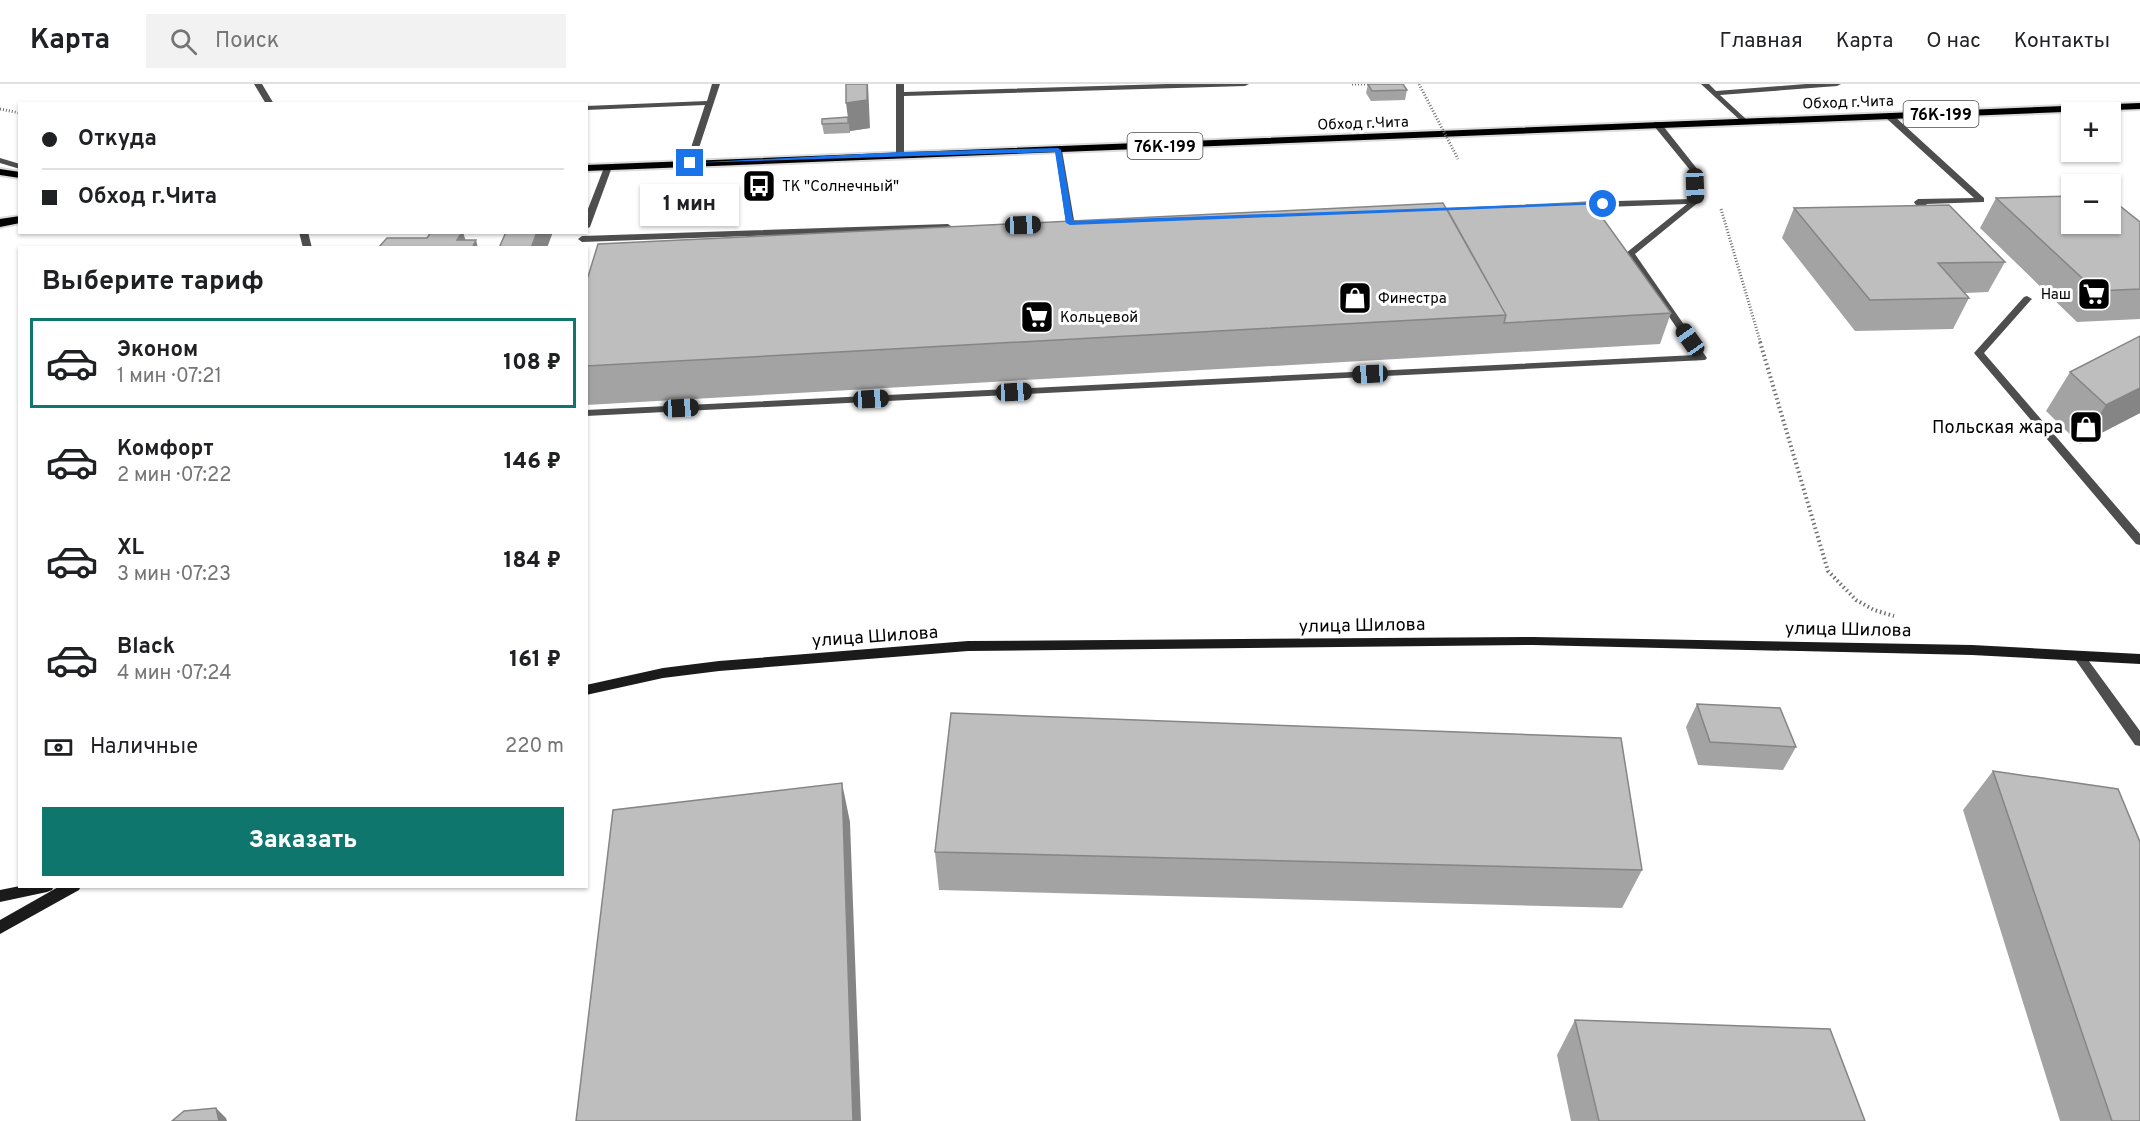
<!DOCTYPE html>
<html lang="ru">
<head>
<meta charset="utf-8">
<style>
	body { margin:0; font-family:Overpass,sans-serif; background:#f2f2f2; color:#202124; height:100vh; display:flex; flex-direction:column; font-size:22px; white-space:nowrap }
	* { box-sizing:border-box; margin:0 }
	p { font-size:20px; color:#757577 }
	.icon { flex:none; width:33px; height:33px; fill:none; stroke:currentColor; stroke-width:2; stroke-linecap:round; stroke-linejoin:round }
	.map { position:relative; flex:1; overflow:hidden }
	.details { position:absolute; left:18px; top:162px; width:570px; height:642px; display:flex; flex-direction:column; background:#fff; border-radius:0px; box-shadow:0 2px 4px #0004 }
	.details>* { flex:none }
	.banner { position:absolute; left:18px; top:18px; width:570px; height:132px; border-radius:0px; box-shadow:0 2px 4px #0004; display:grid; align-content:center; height:132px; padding:0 24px; background:#fff }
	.fabs { position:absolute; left:2061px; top:18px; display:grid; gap:12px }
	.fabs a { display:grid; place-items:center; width:60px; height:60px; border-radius:0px; background:#fff; box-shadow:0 2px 4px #0004; font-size:30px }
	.end { position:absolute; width:27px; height:27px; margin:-14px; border:8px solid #1a73e8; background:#fff; box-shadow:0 0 0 3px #fff }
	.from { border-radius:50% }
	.bubble { position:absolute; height:42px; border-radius:0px; background:#fff; box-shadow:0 2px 4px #0004; font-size:20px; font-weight:800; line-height:42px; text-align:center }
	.car { position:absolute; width:18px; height:36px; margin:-18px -9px; border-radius:8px; box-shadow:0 0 4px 2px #0007; background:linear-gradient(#222 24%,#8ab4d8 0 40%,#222 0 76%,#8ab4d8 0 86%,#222 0) }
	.banner b { display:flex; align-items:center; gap:21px; height:57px; font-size:22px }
	.banner b+b { border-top:2px solid #e0e0e0 }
	.banner i { width:15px; height:15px; background:#202124 }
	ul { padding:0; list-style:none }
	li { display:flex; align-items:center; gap:18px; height:90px; margin:0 12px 9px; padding:0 12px; border:3px solid transparent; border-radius:0px }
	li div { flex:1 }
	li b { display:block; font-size:22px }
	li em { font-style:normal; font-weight:800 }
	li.selected { border-color:#0f766e }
	li>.icon { width:54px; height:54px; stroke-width:1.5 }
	h2 { padding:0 24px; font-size:27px; line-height:72px }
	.pay { display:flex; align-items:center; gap:15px; height:66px; padding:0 24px; font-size:22px }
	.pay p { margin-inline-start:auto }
	.button { display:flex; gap:12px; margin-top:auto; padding:12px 24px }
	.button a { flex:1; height:69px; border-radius:0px; background:#0f766e; color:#fff; font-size:24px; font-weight:800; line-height:69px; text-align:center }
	header { display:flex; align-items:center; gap:36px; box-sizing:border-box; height:84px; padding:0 30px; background:#fff; border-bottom:2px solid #e0e0e0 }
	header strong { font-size:28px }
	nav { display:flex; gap:33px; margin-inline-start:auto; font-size:21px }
	.search { width:420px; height:54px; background:#f2f2f2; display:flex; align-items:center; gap:15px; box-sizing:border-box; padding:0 21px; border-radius:0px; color:#757577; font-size:22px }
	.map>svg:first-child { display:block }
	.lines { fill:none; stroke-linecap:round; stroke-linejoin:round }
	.trunk-casing { stroke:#dbdbdb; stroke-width:4 }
	.path-far1 { stroke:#707070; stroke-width:3; stroke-dasharray:1 2; stroke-linecap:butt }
	.path { stroke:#707070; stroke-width:4; stroke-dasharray:1.5 3; stroke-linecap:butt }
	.service { fill:#4e4e4e; fill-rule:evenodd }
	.minor { fill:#4e4e4e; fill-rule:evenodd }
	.tertiary { fill:#4e4e4e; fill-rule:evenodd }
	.secondary { fill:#1b1b1b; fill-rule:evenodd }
	.trunk { fill:#000; fill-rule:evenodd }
	.path-bridge { stroke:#707070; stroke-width:3; stroke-dasharray:1 2; stroke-linecap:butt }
	.wall { fill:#a3a3a3 }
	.shaded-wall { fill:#858585 }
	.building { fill:#bebebe; stroke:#858585; stroke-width:1.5 }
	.route { fill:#1a73e8 }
	.labels { text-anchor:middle; stroke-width:6; stroke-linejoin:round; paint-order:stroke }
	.far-street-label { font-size:15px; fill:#000; stroke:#fff }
	.far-poi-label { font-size:15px; fill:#000; stroke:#fff; text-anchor:start }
	.shield { fill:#fff; stroke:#4c4c4c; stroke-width:1.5 }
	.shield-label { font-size:16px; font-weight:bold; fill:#000 }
	.poi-label { font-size:18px; fill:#000; stroke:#fff; text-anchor:end }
	.street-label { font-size:18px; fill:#000; stroke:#fff }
</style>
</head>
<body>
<header>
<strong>Карта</strong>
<div class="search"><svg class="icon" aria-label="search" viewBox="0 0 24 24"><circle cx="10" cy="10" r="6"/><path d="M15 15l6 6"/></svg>Поиск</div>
<nav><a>Главная</a><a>Карта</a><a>О нас</a><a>Контакты</a></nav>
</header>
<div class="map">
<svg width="2140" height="1037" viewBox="0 0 2140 1037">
	<rect width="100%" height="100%" fill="#fff"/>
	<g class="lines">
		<g class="trunk-casing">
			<path id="trunk" d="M 2140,19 L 2140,25 L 586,87 L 586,81 Z
				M 0,85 L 20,88 L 20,94 L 0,91 Z
				M 20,132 L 20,139 L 0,143 L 0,135 Z"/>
		</g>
		<path class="path-far1" d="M 1352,0 L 1369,0
			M 0,25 L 20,29
			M 1721,125 L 1761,260"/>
		<path class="path" d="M 1760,258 L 1828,487 L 1856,516 L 1874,526 L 1894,532"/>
		<path class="service" d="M 254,0 L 262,0 L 274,20 L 266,20 Z
			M 712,0 L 720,0 L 694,79 L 690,81 L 686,79 L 705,21 L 586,26 L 586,22 L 707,17 Z
			M 896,0 L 904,0 L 904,8 L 1167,0 L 1249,0 L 1245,2 L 904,12 L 904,70 L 900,72 L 896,70 Z
			M 1886,30 L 1892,30 L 1984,114 L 1984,118 L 1926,120 L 1937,131 L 1933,134 L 1915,120 L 1914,118 L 1918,115 L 1974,114 L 1886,34 Z
			M 1654,38 L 1660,38 L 1698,86 L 1700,117 L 1635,170 L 1707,274 L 1705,276 L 586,332 L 586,326 L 1695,271 L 1626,169 L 1687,120 L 1579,124 L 1575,121 L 1579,118 L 1692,115 L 1690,86 L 1654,42 Z
			M 1055,64 L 1062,66 L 1074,136 L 1085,137 L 1085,141 L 1070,142 L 1066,139 Z
			M 605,81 L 612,83 L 590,143 L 586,145 L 586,130 Z
			M 948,140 L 952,143 L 951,145 L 582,158 L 578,155 L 582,152 Z
			M 2027,212 L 2032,215 L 2030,217 L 1984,269 L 2140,450 L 2140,461 L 2136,460 L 1974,269 L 2024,213 Z"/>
		<path class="minor" d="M 1701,0 L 1709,0 L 1716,7 L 1806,0 L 1841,0 L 1837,2 L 1720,11 L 1746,35 L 1747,37 L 1743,39 Z
			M 299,148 L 308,148 L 312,164 L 303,164 Z
			M 2079,567 L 2083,569 L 2140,647 L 2140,662 L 2135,661 L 2075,575 L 2073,572 L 2075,569 Z"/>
		<path class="tertiary" d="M 0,74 L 20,80 L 20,85 L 0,79 Z"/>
		<path class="secondary" d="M 1533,553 L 1972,561 L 2140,570 L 2140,580 L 1972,571 L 1533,561 L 968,567 L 719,587 L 663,594 L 586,611 L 586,601 L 663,584 L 719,577 L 968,557 Z
			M 20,802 L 54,802 L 52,806 L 47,808 L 0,818 L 0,806 Z
			M 60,802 L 81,802 L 79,806 L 0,850 L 0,836 Z"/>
		<use href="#trunk" class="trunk"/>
		<path class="path-bridge" d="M 1419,0 L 1458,75"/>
	</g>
	<path class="wall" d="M 1368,0 L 1403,0 L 1407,6 L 1405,16 L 1371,17 L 1366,9 Z
		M 848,33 L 870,44 L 850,47 L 850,49 L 824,50 L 822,40 Z
		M 1996,114 L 2140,138 L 2140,235 L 2077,238 L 1980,144 Z
		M 1794,124 L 2005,178 L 1988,208 L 1965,209 L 1969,214 L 1953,245 L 1855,247 L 1782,154 Z
		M 1447,125 L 1671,229 L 1660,260 L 586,321 L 586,199 Z
		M 2070,288 L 2140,329 L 2080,360 L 2046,327 Z
		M 1697,620 L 1796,663 L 1783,686 L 1698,681 L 1686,643 Z
		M 1993,687 L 2140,1037 L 2060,1037 L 1963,726 Z
		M 935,768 L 1642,786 L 1622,824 L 939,806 Z
		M 1575,936 L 1865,1037 L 1571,1037 L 1557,971 Z"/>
	<path class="shaded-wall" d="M 867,0 L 868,0 L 870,44 L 850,47 L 850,49 L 846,19 Z
		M 462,148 L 463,148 L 468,164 L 457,156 Z
		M 537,148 L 553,148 L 547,164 L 531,164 Z
		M 476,156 L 478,164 L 472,164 Z
		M 2140,304 L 2140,329 L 2080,360 L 2106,321 Z
		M 842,699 L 850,738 L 861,1037 L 853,1037 Z
		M 216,1024 L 226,1034 L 227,1037 L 219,1037 Z"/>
	<path class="building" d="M 846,0 L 867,0 L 867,16 L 846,19 Z
		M 1368,0 L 1403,0 L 1407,6 L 1372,7 Z
		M 848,33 L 848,39 L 822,40 L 822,35 Z
		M 2072,112 L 2072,140 L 2110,140 L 2110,114 L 2140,138 L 2140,205 L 2096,207 L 1996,114 Z
		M 1591,118 L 1671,229 L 1504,239 L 1506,231 L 1447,125 Z
		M 1443,119 L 1506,231 L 586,282 L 586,199 L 598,160 Z
		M 1949,121 L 2005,178 L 1938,179 L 1969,214 L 1870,216 L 1794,124 Z
		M 431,148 L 462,148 L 457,156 L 476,156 L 472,164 L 378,164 L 387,154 L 427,154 Z
		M 506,148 L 537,148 L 531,164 L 499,164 Z
		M 2140,252 L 2140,304 L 2106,321 L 2070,288 Z
		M 1697,620 L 1780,624 L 1796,663 L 1710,658 Z
		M 951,629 L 1621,654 L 1642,786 L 935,768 Z
		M 1993,687 L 2118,705 L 2140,758 L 2140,1037 L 2112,1037 Z
		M 842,699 L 853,1037 L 576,1037 L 613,726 Z
		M 1575,936 L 1830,945 L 1865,1037 L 1599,1037 Z
		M 216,1024 L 219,1037 L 172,1037 L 184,1027 Z"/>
	<path class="route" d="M 1058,64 L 1061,66 L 1073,137 L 1603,118 L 1606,120 L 1070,141 L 1066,139 L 1055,68 L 687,79 L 900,68 Z"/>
	<defs>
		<g id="bus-square" transform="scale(1.725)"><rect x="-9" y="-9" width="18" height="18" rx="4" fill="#000" stroke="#fff"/><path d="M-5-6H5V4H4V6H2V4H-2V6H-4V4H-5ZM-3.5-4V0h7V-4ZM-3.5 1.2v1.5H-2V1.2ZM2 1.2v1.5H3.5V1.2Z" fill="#fff"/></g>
		<g id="supermarket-square" transform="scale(1.725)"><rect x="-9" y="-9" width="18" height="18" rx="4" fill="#000" stroke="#fff"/><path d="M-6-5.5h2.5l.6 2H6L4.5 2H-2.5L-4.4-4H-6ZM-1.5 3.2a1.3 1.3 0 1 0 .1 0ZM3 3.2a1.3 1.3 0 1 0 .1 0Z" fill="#fff"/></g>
		<g id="shop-square" transform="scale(1.725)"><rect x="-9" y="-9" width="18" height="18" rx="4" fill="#000" stroke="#fff"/><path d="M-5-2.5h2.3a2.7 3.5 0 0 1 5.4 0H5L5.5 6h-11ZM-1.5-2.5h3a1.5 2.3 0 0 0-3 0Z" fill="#fff"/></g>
	</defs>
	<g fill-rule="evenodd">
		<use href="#bus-square" x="759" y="102"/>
		<use href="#supermarket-square" x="2094" y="210"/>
		<use href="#shop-square" x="1355" y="214"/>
		<use href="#supermarket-square" x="1037" y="233"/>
		<use href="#shop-square" x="2086" y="343"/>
	</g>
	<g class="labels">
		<g class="far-street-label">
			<text transform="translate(1848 18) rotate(-2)" y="5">Обход г.Чита</text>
			<text transform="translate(1363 39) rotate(-2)" y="5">Обход г.Чита</text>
		</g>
		<g class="far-poi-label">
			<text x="782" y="107">ТК "Солнечный"</text>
			<text x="2071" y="215" text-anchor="end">Наш</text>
			<text x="1378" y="219">Финестра</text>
			<text x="1060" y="238">Кольцевой</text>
		</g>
		<g class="shield">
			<rect x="1903.5" y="17" width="75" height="26" rx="4.5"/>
			<rect x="1127.5" y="49" width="75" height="26" rx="4.5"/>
		</g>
		<g class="shield-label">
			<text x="1941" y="36">76К-199</text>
			<text x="1165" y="68">76К-199</text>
		</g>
		<g class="poi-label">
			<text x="2063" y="349">Польская жара</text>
		</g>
		<g class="street-label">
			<text transform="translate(1362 541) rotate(-1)" y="6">улица Шилова</text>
			<text transform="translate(1848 545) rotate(1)" y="6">улица Шилова</text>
			<text transform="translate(875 552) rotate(-4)" y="6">улица Шилова</text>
		</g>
	</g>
</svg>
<div class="fabs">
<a>+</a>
<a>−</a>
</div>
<i class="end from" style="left:1603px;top:120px"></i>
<i class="end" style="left:690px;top:79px"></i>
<div class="bubble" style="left:640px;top:100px;width:99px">1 мин</div>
<i class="car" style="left:1695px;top:102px;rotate:178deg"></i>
<i class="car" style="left:1023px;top:141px;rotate:88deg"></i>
<i class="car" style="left:1690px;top:256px;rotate:325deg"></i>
<i class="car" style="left:1370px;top:290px;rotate:267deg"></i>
<i class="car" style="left:1014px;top:308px;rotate:87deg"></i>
<i class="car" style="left:871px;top:315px;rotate:87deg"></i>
<i class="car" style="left:681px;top:324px;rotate:87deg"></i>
<div class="banner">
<b><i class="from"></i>Откуда</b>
<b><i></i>Обход г.Чита</b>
</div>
<section class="details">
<h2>Выберите тариф</h2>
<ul>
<li class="selected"><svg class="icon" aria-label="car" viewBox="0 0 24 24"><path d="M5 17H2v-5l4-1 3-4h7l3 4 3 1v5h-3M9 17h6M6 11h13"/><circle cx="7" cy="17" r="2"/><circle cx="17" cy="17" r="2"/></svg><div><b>Эконом</b><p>1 мин · 07:21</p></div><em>108 ₽</em></li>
<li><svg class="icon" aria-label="car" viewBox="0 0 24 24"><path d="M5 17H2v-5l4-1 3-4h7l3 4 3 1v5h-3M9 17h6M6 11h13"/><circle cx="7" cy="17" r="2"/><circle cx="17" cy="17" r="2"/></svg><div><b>Комфорт</b><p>2 мин · 07:22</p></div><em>146 ₽</em></li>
<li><svg class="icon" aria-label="car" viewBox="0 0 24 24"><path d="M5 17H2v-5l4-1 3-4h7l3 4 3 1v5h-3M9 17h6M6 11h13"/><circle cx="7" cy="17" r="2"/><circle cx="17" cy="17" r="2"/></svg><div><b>XL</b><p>3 мин · 07:23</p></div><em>184 ₽</em></li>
<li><svg class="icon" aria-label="car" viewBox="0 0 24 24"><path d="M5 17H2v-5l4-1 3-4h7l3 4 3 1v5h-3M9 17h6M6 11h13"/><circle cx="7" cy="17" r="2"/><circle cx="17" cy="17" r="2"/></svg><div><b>Black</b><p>4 мин · 07:24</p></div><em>161 ₽</em></li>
</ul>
<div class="pay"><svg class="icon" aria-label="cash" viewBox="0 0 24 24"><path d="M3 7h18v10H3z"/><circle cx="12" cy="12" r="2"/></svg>Наличные<p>220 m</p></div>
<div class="button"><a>Заказать</a></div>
</section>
</div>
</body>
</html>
